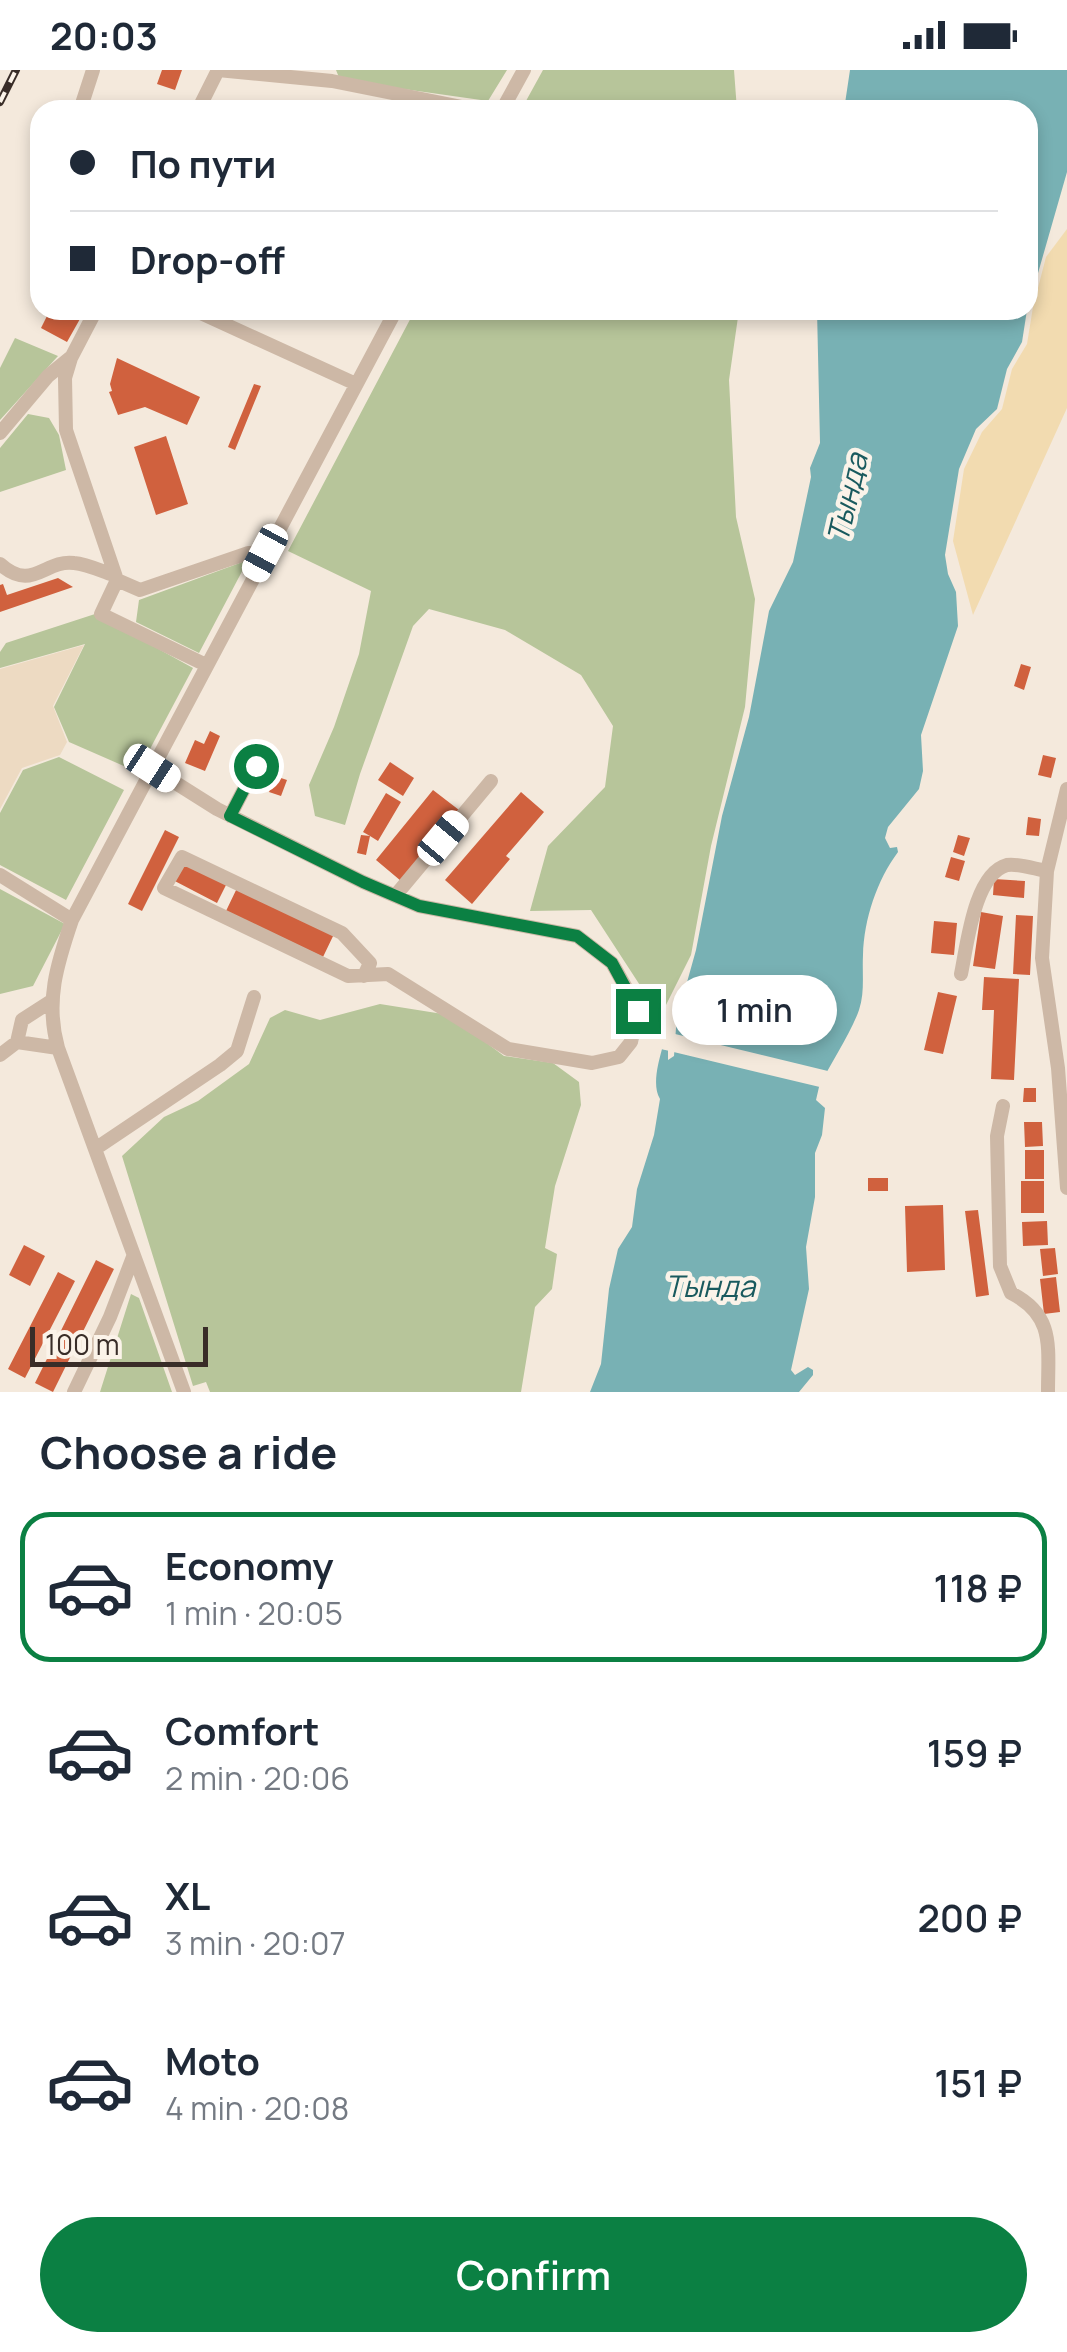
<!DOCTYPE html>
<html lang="en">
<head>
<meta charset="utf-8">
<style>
	body { margin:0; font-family:Manrope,sans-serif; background:#f6f6f7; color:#1f2937; height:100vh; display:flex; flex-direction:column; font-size:38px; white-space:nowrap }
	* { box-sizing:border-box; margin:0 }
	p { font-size:32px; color:#747a83 }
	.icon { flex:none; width:55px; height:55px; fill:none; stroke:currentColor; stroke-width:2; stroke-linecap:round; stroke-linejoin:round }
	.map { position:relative; height:1322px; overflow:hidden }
	.side { display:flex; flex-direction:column; background:#fff; flex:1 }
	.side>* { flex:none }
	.top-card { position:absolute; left:30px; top:30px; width:1008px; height:220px; border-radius:30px; box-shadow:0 5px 15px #0003; display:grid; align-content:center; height:220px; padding:0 40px; background:#fff }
	.scale { position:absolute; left:30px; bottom:25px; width:178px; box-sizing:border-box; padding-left:10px; border:5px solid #392d28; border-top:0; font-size:28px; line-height:35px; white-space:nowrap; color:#392d28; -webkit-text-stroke:8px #fbf3e9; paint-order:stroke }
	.end { position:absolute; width:45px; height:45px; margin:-22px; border:12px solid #0b8043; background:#fff; box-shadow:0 0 0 5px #fff }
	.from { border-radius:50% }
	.bubble { position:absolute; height:70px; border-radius:35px; background:#fff; box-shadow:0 5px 15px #0003; font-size:32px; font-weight:600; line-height:70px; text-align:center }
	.car { position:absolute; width:30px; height:60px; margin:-30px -15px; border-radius:12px; box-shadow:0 0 8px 2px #0007; background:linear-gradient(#fff 24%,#345 0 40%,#fff 0 76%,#345 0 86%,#fff 0) }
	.top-card b { display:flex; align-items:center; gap:35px; height:95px; font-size:38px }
	.top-card b+b { border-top:2px solid #e0e1e3 }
	.top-card i { width:25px; height:25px; background:#1f2937 }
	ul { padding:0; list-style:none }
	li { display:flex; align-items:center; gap:30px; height:150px; margin:0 20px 15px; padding:0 20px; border:5px solid transparent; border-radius:30px }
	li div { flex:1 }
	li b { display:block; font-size:38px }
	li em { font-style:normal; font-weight:600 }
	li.current { border-color:#0b8043 }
	li>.icon { width:90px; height:90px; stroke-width:1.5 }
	h2 { padding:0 40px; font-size:45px; line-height:120px }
	.action { display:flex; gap:20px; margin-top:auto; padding:20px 40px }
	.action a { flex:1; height:115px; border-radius:60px; background:#0b8043; color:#fff; font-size:40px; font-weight:600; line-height:115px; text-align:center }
	.status { display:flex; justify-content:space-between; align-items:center; height:70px; padding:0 50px; background:#fff; direction:ltr }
	.status svg { height:28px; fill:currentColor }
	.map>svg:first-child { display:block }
	.green { fill:#b7c59a }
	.sand { fill:#f2dbb0 }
	.plaza { fill:#eddac2 }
	.water { fill:#78b1b4 }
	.pier { fill:#f4e9dc }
	.building { fill:#d0613e }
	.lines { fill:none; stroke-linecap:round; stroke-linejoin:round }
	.minor-tunnel { stroke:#cfc3b8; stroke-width:14; stroke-dasharray:14 7; stroke-linecap:butt }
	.minor { stroke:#cdb8a6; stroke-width:14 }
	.rail-casing { stroke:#392d28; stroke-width:8 }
	.rail { stroke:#fbf3e9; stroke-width:4; stroke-dasharray:11; stroke-linecap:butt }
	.route { stroke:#0b8043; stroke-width:12 }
	.labels { text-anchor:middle; stroke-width:9; stroke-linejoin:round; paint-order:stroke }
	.water-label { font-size:30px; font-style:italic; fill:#1a5a5e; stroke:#fbf3e9 }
</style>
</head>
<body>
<div class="status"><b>20:03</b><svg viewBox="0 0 49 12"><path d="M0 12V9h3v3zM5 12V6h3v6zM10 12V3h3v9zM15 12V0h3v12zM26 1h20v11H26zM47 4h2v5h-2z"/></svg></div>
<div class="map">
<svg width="1067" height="1322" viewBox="0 0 1067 1322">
	<rect width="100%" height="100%" fill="#f4e9dc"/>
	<path class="green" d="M 336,0 L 507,0 L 488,31 L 340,10 Z
		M 543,0 L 734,0 L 737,40 L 521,40 Z
		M 415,240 L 739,240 L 729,310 L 736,447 L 755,529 L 745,637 L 711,776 L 691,885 L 666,935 L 645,923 L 591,840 L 530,841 L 548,776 L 605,717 L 613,656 L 581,605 L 505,560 L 429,539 L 413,556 L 360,704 L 345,755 L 315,746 L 309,715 L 334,657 L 359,584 L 371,521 L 288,481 Z
		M 15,268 L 58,286 L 0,350 L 0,298 Z
		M 28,344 L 49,348 L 59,365 L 66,400 L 0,422 L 0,378 Z
		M 248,490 L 199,583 L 136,552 L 139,530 Z
		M 95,544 L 193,598 L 142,694 L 133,700 L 69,672 L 54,637 L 85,574 L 0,598 L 0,582 L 6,573 Z
		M 59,687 L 124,720 L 66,830 L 0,795 L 0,743 L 23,700 Z
		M 0,819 L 65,854 L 33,916 L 0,924 Z
		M 380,934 L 449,945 L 504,986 L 553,993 L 579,1012 L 581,1035 L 555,1116 L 545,1178 L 557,1184 L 552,1219 L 535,1237 L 521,1322 L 210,1322 L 206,1312 L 193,1316 L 122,1086 L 164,1047 L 198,1031 L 249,994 L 270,948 L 285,940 L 320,950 Z
		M 131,1224 L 139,1228 L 172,1322 L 100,1322 Z"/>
	<path class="sand" d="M 1067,159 L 1067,338 L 973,545 L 953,471 L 964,399 L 982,362 L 1002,339 L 1012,299 L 1027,274 L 1033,237 L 1046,187 Z"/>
	<path class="plaza" d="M 84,575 L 53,636 L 67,672 L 60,685 L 22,698 L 0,739 L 0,599 Z"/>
	<path class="water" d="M 850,0 L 1067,0 L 1067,102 L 1028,238 L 1028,40 L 844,40 Z
		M 817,240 L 1027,240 L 1022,272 L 1007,299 L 997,339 L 976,359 L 959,399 L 945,485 L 948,504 L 956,522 L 958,556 L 921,665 L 923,701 L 919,719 L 888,757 L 885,768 L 890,778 L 897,777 L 898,782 C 877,810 864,849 863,885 C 862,904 865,922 859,940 C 851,963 830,994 819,1017 L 816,1030 L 825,1038 L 822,1065 L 815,1083 L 815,1127 L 806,1177 L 809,1219 L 791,1300 L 795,1305 L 808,1297 L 813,1300 L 813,1305 L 799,1322 L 590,1322 L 601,1294 L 609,1219 L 618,1179 L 632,1157 L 637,1119 L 654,1065 L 660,1029 C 652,1016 658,994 662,979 L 668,980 L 668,990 L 674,986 L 676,958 L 685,933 L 684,923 L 696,880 L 722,746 L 749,647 L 769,541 L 793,492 L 811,407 L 810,398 L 820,373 Z"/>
	<path class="pier" d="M 671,963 L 832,1002 L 824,1018 L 657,978 L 670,975 Z"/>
	<path class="building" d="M 162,0 L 182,0 L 175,20 L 157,14 Z
		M 50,240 L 85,240 L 67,272 L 41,258 Z
		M 117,288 L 200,327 L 187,355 L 145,337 L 118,345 L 109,322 L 112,321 L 110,314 Z
		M 254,314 L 261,316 L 235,380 L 228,377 Z
		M 166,366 L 188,434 L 156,445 L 134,377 Z
		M 58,508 L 73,517 L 0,542 L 0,515 L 3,514 L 7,525 Z
		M 1021,594 L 1031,597 L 1024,620 L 1014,616 Z
		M 210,661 L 220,666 L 205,701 L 185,693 L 195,670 L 204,674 Z
		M 1043,685 L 1056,688 L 1051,708 L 1038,705 Z
		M 390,692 L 414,708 L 403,726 L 378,710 Z
		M 275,706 L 287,710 L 281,726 L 269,722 Z
		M 433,720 L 459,740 L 401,811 L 376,790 Z
		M 521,722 L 544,742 L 506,786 L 510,789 L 472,834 L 445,810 Z
		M 386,723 L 401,732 L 378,771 L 370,766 L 366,785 L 357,783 L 361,765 L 370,766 L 363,762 Z
		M 1028,747 L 1041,749 L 1039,766 L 1026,765 Z
		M 165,760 L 179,767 L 142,841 L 128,834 Z
		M 958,765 L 970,768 L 964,786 L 953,782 Z
		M 180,786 L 228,811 L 217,833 L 169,808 Z
		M 951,787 L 965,791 L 959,811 L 945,807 Z
		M 994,809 L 1025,811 L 1024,828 L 993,825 Z
		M 238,816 L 335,862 L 323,887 L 226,841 Z
		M 981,842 L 1003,846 L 995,899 L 973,896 Z
		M 1016,845 L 1033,846 L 1030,905 L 1013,904 Z
		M 934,851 L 957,853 L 954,885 L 931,883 Z
		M 984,907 L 1019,909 L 1014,1010 L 991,1009 L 994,940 L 982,940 Z
		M 938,922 L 957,926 L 943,984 L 924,980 Z
		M 1024,1018 L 1036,1018 L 1036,1032 L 1023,1032 Z
		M 1024,1052 L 1042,1052 L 1043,1076 L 1025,1077 Z
		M 1025,1080 L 1044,1080 L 1044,1109 L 1025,1109 Z
		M 868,1108 L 888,1108 L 888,1121 L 868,1121 Z
		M 1021,1111 L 1044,1111 L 1044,1143 L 1021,1143 Z
		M 943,1135 L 945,1200 L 907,1202 L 905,1136 Z
		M 978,1140 L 989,1225 L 976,1227 L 965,1141 Z
		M 1047,1151 L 1048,1175 L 1023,1176 L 1022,1152 Z
		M 24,1175 L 45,1186 L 30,1216 L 9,1205 Z
		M 1055,1178 L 1058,1204 L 1043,1206 L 1040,1179 Z
		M 96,1190 L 114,1199 L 53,1322 L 35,1313 Z
		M 58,1202 L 75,1211 L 25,1308 L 8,1299 Z
		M 1056,1207 L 1060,1242 L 1044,1244 L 1040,1209 Z"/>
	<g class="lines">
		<path class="minor-tunnel" d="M 631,972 L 639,941"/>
		<path class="minor" d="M 80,40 L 93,0
			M 198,40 L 218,0 L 332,11 L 477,40
			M 502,40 L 524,0
			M 96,240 L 71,288 L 65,308 L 66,360 L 117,510
			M 194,240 L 356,314
			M 0,363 L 48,306 L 70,288
			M 0,494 C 32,523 45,489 74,493 C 87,494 101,501 113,505
			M 206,595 L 101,544 L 117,510 L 140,520 L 248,483 L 265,483
			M 152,698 L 217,739 L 363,812 L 419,836 L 577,866 L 612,893 L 639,941
			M 1067,719 L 1047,801 L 1042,888 L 1058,998 L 1067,1118
			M 230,746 L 256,696
			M 0,805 L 72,850
			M 395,826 L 491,711
			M 961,904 C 967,876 974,804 1007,795 C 1018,793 1035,799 1047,801
			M 364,906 L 370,893 L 342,863 L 182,787 L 164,818 L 348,906 L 388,904 L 508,979 L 592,993 L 619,987 L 631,972
			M 17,972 L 58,978
			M 0,985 L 17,972 L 22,950 L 50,932
			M 1003,1036 L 997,1066 L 1000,1196 L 1011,1223 C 1055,1245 1048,1277 1048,1322
			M 95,1079 L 220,995 L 237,981 L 254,927
			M 74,1322 L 110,1247 L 133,1187
			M 184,1322 L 58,978 C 45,932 57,894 72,850 L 396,240"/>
		<g class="rail-casing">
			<path id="rail" d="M 0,32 L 16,0"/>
		</g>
		<use href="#rail" class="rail"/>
	</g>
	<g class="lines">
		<path class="route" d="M 256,696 L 230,746 L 363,812 L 419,836 L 577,866 L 612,893 L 638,941"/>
	</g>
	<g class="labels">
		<g class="water-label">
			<text transform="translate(848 428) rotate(-77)" y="10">Тында</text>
			<text x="710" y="1227">Тында</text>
		</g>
	</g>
</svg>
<div class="scale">100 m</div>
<i class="end from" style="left:256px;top:696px"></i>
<i class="end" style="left:638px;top:941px"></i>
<div class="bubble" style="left:672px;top:905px;width:165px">1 min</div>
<i class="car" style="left:265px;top:483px;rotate:208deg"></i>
<i class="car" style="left:152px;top:698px;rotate:123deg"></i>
<i class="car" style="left:443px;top:768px;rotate:40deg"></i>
<div class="top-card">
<b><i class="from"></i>По пути</b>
<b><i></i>Drop-off</b>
</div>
</div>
<section class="side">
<h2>Choose a ride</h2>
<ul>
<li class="current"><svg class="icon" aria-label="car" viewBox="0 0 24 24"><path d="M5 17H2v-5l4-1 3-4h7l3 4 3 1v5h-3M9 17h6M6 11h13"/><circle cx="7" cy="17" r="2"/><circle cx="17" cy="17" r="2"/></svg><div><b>Economy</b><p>1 min · 20:05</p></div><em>118 ₽</em></li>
<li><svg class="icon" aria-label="car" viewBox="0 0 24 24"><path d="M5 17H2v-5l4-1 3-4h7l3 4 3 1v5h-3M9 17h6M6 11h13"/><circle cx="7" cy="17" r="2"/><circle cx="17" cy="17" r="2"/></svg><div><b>Comfort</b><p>2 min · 20:06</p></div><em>159 ₽</em></li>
<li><svg class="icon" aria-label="car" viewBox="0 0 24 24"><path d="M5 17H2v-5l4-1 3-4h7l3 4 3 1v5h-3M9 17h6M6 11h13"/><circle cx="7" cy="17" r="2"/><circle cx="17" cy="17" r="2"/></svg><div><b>XL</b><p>3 min · 20:07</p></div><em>200 ₽</em></li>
<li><svg class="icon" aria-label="car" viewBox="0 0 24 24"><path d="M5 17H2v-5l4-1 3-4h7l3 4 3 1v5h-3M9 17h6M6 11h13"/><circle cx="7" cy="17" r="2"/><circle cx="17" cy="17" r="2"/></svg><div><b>Moto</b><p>4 min · 20:08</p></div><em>151 ₽</em></li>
</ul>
<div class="action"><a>Confirm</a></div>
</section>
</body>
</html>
